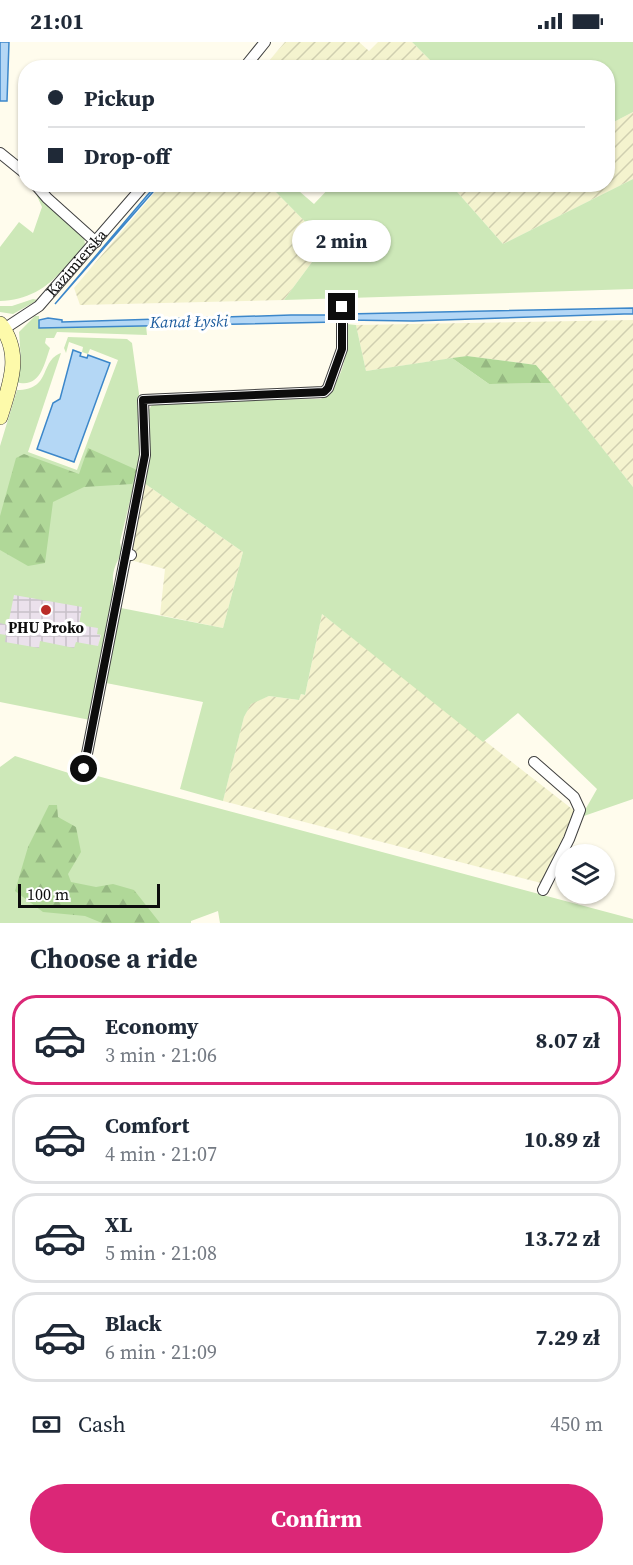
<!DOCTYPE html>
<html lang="en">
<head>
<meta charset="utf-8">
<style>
	body { margin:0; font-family:"Source Serif 4",serif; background:#f6f6f7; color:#1f2937; height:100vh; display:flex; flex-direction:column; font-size:22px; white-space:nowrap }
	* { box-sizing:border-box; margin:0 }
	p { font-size:20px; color:#747a83 }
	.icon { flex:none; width:33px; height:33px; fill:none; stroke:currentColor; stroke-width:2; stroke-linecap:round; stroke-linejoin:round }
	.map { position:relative; height:881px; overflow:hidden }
	.drawer { display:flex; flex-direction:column; background:#fff; flex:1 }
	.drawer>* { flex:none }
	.top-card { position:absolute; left:18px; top:18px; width:597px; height:132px; border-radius:24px; box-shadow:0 2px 4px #0004; display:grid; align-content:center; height:132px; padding:0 30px; background:#fff }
	.fabs { position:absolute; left:555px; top:802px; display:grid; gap:12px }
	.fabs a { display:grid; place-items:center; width:60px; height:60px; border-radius:50%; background:#fff; box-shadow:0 2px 4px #0004; font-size:30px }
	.scale { position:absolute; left:18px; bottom:15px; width:142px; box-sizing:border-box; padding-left:6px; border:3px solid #0d0d0d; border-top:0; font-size:16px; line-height:21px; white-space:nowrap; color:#0d0d0d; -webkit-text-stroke:4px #fff; paint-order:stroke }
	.end { position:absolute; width:27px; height:27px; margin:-14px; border:8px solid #0d0d0d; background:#fff; box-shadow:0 0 0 3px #fff }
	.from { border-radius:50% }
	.bubble { position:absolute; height:42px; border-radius:21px; background:#fff; box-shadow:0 2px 4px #0004; font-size:20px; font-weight:700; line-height:42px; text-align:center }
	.top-card b { display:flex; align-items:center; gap:21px; height:57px; font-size:22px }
	.top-card b+b { border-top:2px solid #e0e1e3 }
	.top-card i { width:15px; height:15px; background:#1f2937 }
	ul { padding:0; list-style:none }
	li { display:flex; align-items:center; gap:18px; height:90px; margin:0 12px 9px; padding:0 18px; border:3px solid #e0e1e3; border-radius:24px }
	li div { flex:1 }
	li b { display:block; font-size:22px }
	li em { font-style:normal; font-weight:700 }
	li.current { border-color:#db2777 }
	li>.icon { width:54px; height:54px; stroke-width:1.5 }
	h2 { padding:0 30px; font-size:27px; line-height:72px }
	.pay { display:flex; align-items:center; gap:15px; height:66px; padding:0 30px; font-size:22px }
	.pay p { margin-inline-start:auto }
	.button { display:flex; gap:12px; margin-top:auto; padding:12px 30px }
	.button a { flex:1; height:69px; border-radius:36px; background:#db2777; color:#fff; font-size:24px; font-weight:700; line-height:69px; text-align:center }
	.status { display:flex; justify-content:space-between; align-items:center; height:42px; padding:0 30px; background:#fff; direction:ltr }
	.status svg { height:16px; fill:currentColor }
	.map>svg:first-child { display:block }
	.industrial { fill:url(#industrial-grid) }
	.farmland { fill:url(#farmland-furrows) }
	.grass { fill:#cde8b8 }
	.forest { fill:url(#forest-firs) }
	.water { fill:#b4d7f5; stroke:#3c87ca; stroke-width:1.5 }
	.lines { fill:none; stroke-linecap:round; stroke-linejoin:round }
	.street-casing { stroke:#404040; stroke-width:12 }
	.secondary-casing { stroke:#2f2f2f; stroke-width:16 }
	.street { stroke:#fff; stroke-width:10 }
	.secondary { stroke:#fdfaaa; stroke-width:15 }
	.route { stroke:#0d0d0d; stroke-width:8 }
	.poi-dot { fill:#ba2c28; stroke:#fff; stroke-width:2 }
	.labels { text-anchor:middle; stroke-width:6; stroke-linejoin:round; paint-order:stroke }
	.street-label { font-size:15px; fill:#0d0d0d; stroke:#fff }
	.poi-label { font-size:15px; font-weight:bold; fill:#0d0d0d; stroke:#fff }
	.water-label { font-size:16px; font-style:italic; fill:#19599c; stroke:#fff }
</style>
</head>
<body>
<div class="status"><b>21:01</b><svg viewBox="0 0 49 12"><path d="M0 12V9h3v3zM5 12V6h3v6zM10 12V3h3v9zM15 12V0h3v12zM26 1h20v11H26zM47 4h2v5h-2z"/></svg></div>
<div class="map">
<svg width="633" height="881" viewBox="0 0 633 881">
	<defs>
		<pattern id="industrial-grid" width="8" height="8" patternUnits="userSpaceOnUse" patternTransform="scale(1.5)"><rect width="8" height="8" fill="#ebe1ec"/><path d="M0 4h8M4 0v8" fill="none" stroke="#c8c0c9"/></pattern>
		<pattern id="farmland-furrows" width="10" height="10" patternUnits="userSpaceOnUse" patternTransform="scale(1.5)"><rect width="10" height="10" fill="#f4f3ce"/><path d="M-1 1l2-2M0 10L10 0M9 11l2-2" fill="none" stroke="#d0cfb0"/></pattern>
		<pattern id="forest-firs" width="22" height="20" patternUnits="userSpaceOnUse" patternTransform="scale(1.5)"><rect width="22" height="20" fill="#b0d898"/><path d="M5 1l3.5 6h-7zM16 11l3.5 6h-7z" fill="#96b882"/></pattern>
	</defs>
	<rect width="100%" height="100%" fill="#fffced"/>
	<path class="industrial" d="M 4,542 L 106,563 L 92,639 L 0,621 L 0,570 Z"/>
	<path class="farmland" d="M 285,0 L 359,0 L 369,9 L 378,0 L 412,0 L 437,25 L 274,26 L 268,20 Z
		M 633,70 L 633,137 L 503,202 L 451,143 L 608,142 L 608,83 Z
		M 161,143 L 269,143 L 326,201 L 284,258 L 80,263 L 74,246 Z
		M 633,278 L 633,445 L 536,323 L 467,314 L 366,329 L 356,283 Z
		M 144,441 L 243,510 L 223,586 L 160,573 L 165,527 L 130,518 Z
		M 322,572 L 576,770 L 541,841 L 223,759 L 244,675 L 251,661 L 269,654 L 299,658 L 301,652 L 305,653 Z"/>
	<path class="grass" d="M 412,0 L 633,0 L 633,70 L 608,83 L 608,26 L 437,25 Z
		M 633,137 L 633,247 L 284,258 L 326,201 L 269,143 L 292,143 L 314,162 L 332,143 L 451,143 L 503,202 Z
		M 32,143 L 84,194 L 85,203 L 66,228 L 63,227 C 47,247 26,258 0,259 L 0,205 L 19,180 L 33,191 L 42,165 Z
		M 33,257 L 38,258 L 13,272 L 0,270 L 0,264 L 12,264 Z
		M 35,274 L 39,274 L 39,286 L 146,284 L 147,293 L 57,290 L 54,296 L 46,296 L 45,301 L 50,306 C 44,323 40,347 16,340 L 21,319 L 19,290 Z
		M 346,282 L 356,283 L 366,329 L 452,316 L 489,342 L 551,341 L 633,445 L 633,757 L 581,775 L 597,747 L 518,671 L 483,700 L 322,572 L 305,653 L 301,652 L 299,658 L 269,654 L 251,662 L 244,675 L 223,759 L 180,747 L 203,660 L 106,641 L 121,566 L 223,586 L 243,510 L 144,441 L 146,374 L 151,364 L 159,359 L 321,357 C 344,339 349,310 346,282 Z
		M 68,295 L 127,297 L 132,301 L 140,359 L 141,413 L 120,500 L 122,511 C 113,525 110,537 116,553 L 90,678 L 0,660 L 0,592 L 6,593 L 5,600 L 39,606 L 40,599 L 74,606 L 76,600 L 98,604 L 101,593 L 97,592 L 98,586 L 79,583 L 82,565 L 14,553 L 8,583 L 0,581 L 0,404 L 17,348 C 52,348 39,319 61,311 L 28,410 L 77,428 L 118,318 L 90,307 L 88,312 L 82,310 L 83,305 L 69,300 L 66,311 L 64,306 Z
		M 15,714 L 75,733 L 86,731 L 633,877 L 633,881 L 220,881 L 218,869 L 191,879 L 191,881 L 0,881 L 0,725 Z"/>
	<path class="forest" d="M 467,314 L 536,323 L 551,341 L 489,342 L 452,316 Z
		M 88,406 L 137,428 L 132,442 L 84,445 L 53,460 L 45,521 L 28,524 L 0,508 L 0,474 L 16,416 L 24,412 L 79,432 Z
		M 49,763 L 57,763 L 58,775 L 76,785 L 81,810 L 68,832 L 71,840 L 96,845 L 113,842 L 134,848 L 160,881 L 102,881 L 85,874 L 43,870 L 15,849 L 28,805 Z"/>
	<path class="water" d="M 0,0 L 9,0 L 7,59 L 0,59 Z
		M 156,143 L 159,143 L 55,262 Z
		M 633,266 L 633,272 L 624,272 L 413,279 L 347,278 L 347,272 Z
		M 291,273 L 338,273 L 337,280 L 39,286 L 39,278 L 48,276 L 62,278 L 62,280 Z
		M 73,308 L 81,311 L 80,314 L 87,316 L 88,313 L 110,321 L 74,420 L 37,407 L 53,361 L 60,357 Z"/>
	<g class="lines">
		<g class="street-casing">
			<g id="street">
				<path d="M 244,26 L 265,0"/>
				<path d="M 0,111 L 26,132"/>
				<path d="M 35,142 L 47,156 L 96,200"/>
				<path id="s1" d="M 4,287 L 39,264 L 145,142"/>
				<path d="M 126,512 L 145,413 L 143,358 L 324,350 L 328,346 L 342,307 L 342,265"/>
				<path d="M 534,720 L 574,755 L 580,768 L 569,797 L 543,848"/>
				<path d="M 84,727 L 126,512 L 131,513"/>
			</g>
		</g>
		<g class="secondary-casing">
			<path id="secondary" d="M 0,282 C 23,312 10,343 0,375"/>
		</g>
		<use href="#street" class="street"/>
		<use href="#secondary" class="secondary"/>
	</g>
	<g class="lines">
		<path class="route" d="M 84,727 L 145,413 L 143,358 L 324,350 L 328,346 L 342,307 L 342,265"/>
	</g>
	<circle class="poi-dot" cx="46" cy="568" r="6"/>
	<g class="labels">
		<g class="street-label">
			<text dy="5" stroke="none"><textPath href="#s1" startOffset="99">Kazimierska</textPath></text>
		</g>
		<g class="poi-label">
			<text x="46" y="591">PHU Proko</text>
		</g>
		<g class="water-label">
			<text transform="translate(189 279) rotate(-1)" y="6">Kanał Łyski</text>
		</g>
	</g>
</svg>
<div class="fabs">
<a><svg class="icon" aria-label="layers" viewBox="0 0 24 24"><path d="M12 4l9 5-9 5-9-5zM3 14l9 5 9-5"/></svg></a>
</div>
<div class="scale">100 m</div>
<i class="end from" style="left:84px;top:727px"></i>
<i class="end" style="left:342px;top:265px"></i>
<div class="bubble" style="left:292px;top:178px;width:99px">2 min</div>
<div class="top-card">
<b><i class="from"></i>Pickup</b>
<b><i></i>Drop-off</b>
</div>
</div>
<section class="drawer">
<h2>Choose a ride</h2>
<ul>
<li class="current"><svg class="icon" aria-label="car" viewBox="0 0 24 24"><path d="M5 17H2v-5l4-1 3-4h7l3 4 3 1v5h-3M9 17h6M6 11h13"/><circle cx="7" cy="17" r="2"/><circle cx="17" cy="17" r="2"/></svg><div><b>Economy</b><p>3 min · 21:06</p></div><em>8.07 zł</em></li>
<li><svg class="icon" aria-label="car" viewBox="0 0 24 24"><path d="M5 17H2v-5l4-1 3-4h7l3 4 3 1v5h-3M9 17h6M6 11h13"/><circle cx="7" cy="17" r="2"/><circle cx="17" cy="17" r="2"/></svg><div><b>Comfort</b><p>4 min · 21:07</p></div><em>10.89 zł</em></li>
<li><svg class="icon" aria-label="car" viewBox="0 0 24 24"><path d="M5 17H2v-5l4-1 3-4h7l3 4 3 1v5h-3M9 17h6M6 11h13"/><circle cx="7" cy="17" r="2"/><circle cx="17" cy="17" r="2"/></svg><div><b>XL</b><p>5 min · 21:08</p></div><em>13.72 zł</em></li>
<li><svg class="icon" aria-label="car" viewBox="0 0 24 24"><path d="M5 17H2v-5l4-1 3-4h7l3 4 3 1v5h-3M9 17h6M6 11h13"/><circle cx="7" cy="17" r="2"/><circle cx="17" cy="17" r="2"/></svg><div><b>Black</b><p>6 min · 21:09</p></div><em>7.29 zł</em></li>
</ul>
<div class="pay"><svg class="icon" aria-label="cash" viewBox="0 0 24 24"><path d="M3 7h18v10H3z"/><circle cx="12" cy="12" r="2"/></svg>Cash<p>450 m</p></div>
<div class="button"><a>Confirm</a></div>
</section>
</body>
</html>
